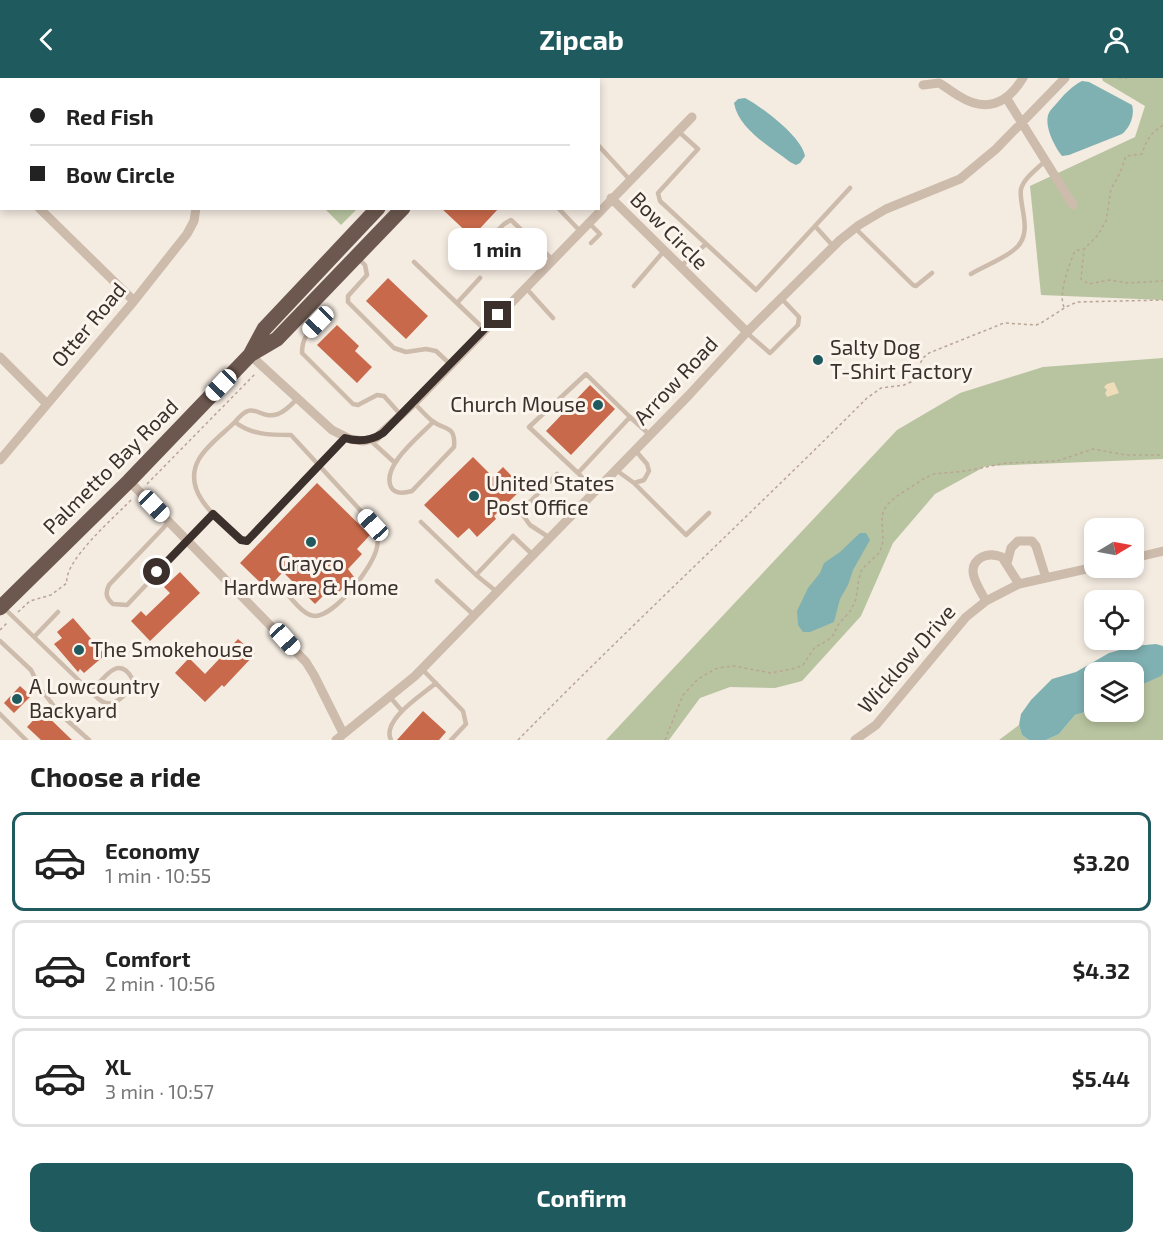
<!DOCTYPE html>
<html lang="en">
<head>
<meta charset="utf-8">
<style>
	body { margin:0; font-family:"Exo 2",sans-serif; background:#f6f6f6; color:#222; height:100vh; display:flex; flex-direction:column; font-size:22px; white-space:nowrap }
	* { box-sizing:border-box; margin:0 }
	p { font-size:20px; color:#767676 }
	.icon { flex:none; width:33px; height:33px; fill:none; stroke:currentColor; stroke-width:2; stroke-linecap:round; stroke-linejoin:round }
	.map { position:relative; height:662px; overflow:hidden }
	.sheet { display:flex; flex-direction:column; background:#fff; flex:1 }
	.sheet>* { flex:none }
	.banner { position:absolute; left:0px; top:0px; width:600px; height:132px; box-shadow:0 3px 9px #0003; display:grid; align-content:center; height:132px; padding:0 30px; background:#fff }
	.needle { width:39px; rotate:80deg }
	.fabs { position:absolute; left:1084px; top:440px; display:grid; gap:12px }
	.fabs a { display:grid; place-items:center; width:60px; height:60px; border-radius:12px; background:#fff; box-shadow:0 3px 9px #0003; font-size:30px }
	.end { position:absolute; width:27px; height:27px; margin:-14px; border:8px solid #3b302b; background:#fff; box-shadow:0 0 0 3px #fff }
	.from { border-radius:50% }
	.bubble { position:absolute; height:42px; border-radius:12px; background:#fff; box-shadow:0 3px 9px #0003; font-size:20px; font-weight:700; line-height:42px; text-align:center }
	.car { position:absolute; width:18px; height:36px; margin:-18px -9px; border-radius:8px; box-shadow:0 0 4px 2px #0007; background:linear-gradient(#fff 24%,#345 0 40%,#fff 0 76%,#345 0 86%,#fff 0) }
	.banner b { display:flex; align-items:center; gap:21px; height:57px; font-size:22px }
	.banner b+b { border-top:2px solid #e0e0e0 }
	.banner i { width:15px; height:15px; background:#222 }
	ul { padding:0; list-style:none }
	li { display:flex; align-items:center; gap:18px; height:99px; margin:0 12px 9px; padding:0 18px; border:3px solid #e0e0e0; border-radius:12px }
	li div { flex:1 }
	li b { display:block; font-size:22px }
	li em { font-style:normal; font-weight:700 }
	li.current { border-color:#1f5a5e }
	li>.icon { width:54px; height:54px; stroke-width:1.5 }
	h2 { padding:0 30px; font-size:27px; line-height:72px }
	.primary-button { display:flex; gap:12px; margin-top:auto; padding:12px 30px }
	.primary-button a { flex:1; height:69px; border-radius:12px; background:#1f5a5e; color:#fff; font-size:24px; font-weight:700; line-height:69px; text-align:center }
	header { display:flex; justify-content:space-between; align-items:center; height:78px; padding:0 30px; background:#1f5a5e; color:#fff; font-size:27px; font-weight:700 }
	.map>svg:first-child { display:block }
	.green { fill:#b8c4a0 }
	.sand { fill:#efdcb8 }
	.water { fill:#7fb0b2 }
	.building { fill:#c8694b }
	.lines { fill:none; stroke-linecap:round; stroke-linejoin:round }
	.path { stroke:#b9a596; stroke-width:1.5; stroke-dasharray:3 3; stroke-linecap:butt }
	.service { stroke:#cdbbac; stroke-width:4.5 }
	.minor { stroke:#cdbbac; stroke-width:9 }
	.trunk { stroke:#6c584f; stroke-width:15 }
	.route { stroke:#3b302b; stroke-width:8 }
	.poi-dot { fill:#1f5a5e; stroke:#fbf5ee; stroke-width:2 }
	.labels { text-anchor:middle; stroke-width:6; stroke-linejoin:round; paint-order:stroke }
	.street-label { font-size:21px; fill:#3b302b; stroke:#fbf5ee }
	.poi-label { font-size:21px; fill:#3b302b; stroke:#fbf5ee; text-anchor:start }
</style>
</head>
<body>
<header><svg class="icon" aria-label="back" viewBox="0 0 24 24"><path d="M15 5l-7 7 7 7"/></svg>Zipcab<svg class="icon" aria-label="person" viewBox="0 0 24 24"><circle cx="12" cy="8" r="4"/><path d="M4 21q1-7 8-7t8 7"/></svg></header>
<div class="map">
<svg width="1163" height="662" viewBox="0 0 1163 662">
	<rect width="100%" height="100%" fill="#f4ebe1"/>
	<path class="green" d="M 195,0 L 484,0 L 482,2 Z
		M 1102,0 L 1163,0 L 1163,222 L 1041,217 L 1030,108 L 1135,59 L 1145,28 L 1103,3 Z
		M 325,131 L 357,131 L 341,147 Z
		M 1163,280 L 1163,381 L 986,388 L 935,416 L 893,465 L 861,538 L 802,603 L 775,610 L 730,609 L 700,620 L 669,662 L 606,662 L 897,352 L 960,315 L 1043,289 Z
		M 1163,596 L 1163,662 L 1046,662 L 1059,656 L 1075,637 L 1095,631 L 1095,633 L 1134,633 L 1134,610 Z
		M 1019,647 L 1022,657 L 1029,662 L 999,662 Z"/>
	<path class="sand" d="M 1114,304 L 1119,315 L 1107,319 L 1105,315 L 1107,312 L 1104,309 L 1107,306 Z"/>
	<path class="water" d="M 1082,3 L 1089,4 L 1132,27 C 1135,37 1130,50 1122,56 L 1069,77 L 1062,78 C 1054,68 1042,45 1050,33 C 1054,28 1059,23 1063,18 C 1069,12 1074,7 1082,3 Z
		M 745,20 C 762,29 802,59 805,78 L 800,85 L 796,87 L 790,84 C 770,68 739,52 734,25 L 738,21 Z
		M 860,455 L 866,455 L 870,462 L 853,492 L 848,507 L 840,521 L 834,544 L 810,554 L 803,554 L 798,547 L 797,533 L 808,510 L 820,495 L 824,485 L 840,474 Z
		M 1156,566 L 1163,568 L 1163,596 L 1161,598 L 1134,610 L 1134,594 L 1095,594 L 1095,631 L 1075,637 L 1059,656 L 1046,662 L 1029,662 L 1022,657 L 1019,647 L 1021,636 L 1031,622 L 1052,601 L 1076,594 L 1109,575 L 1134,568 Z"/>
	<path class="building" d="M 441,130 L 499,130 L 472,159 Z
		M 388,200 L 428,238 L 406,261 L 366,223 Z
		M 337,247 L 359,268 L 355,273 L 372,289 L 357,305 L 317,267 Z
		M 590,307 L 615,331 L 571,377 L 546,353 Z
		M 473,379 L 493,399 L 503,389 L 523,410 L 494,438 L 496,441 L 477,459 L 469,450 L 458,460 L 424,427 Z
		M 317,405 L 370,457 L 357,471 L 362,476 L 348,491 L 354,499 L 338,515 L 332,509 L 315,526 L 283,494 L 267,511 L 240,485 Z
		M 180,494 L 200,515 L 150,563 L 131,543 L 141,533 L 146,538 L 170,515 L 164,509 Z
		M 73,540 L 105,577 L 84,595 L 80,591 L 78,594 L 54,566 L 62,560 L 57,554 Z
		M 238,561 L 255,576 L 224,609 L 222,607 L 205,624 L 175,595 L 189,580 L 205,596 Z
		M 20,608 L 31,618 L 14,635 L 4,625 Z
		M 42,633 L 72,662 L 41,662 L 27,649 Z
		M 423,633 L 446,654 L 439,662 L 397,662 Z"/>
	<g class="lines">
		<path class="path" d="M 1119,0 L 1127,0
			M 1163,47 C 1151,55 1146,62 1142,76 L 1126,78 L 1120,95 L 1111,111 L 1106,143 L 1098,157 L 1084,171 L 1081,201 L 1089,206 L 1109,202 L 1128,205 L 1163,203
			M 1064,229 C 1058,217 1069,186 1075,173 L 1083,171
			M 147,406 L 255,296
			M 18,534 L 30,523 L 51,517 L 67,505 C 63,483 117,437 133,420
			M 0,552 L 8,544
			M 518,662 C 632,546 752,435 867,320 L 881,310 L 904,307 L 911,304 L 923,280 L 929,275 L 1004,245 L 1036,247 L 1041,245 L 1066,229 L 1077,224 L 1163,222
			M 665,662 L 683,617 L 698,601 L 715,591 L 724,589 L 734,588 L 771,595 L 796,590 L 803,587 L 815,569 L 827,563 L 834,556 L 838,547 L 851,532 L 856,521 L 859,500 L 862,491 L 880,474 L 883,463 L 882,442 L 883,433 L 888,426 L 897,418 L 925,400 L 934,396 L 966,393 L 1006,385 L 1057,383 L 1093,371 L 1126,377 L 1163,377"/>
		<path class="service" d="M 678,53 L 698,71 L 658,115 L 660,123 L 756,212 L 850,110
			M 598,67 L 630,102
			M 558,130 L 580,153
			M 588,144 L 600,156 L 591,165
			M 815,148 L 833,168
			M 855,150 L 913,207 L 916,208 L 932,195
			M 525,156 L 511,173 L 504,177 L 493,169 L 490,160 L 504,146 L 511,142 L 552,181
			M 358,180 L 365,187 L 367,197 L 348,218 L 348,224 L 394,270 L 406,274 L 426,271 L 436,273 L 450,286
			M 414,184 L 484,251
			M 681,188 L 706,166
			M 971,196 C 984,188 1006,180 1016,170 C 1034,154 1018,126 1021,111 C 1024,100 1037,91 1045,83
			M 634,208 L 664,173
			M 525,209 L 553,240
			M 457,225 L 480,200
			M 318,244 C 308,254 302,260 302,275 L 353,326 L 358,327 L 377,317 L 384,318 L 400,336
			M 747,255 L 770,275 L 798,247 L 799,239 L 781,220
			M 414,325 C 420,331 425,337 431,342 C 444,353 456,346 454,369 L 412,413 C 405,415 395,417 391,409 C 381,388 420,358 433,344
			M 235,344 C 255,319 257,343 278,336 C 286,333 292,326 298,320
			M 370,362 L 394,384
			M 616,392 L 634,405 L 644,402 L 649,393 L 647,386 L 635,372
			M 578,395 L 529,349 L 586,296 L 630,339
			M 634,405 L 686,457 L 709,435
			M 595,413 L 578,395 L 630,339 L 650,357
			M 169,444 L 109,507 C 105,515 106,520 113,526 L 127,527 L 213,436
			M 421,444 L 476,497 L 513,458 L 533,477
			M 550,460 L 530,447 L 522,436 L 526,428 L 557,396
			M 476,497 L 497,514
			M 437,503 L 475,538
			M 283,512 C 291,519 303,538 315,538 C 335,538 374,488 377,469 C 379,460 376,454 373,446 L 291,357 C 271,357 251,357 235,344 C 224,355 207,367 199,381 C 180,414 220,443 241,462 L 247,463 L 345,360
			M 4,530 L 91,614 C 96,618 100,624 106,625 C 118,628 130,612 133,602 C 119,575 104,600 91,614
			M 34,559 L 58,534
			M 0,563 L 31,592 L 40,610 L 60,636 L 89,662
			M 422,591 L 463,633 L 466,646 L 451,662
			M 390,619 L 402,633
			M 0,636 L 26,662
			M 391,662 C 381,642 422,617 436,605"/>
		<path class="minor" d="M 83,0 L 85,2
			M 923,7 L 939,5 C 946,9 952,14 959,18 C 986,35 1007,26 1023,0
			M 1007,21 L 1073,127
			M 0,103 L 2,103
			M 611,120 L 747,254
			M 39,130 L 134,223
			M 250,277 L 332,352 L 350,361 L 363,363 L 376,360 L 414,325 L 692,39
			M 0,279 L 46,325
			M 0,382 L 134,223 L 187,156 L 194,143 L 196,130
			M 129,403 L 306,584 L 314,597 L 343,655
			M 1134,480 L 1163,473
			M 1007,485 L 1011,470 L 1018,463 L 1032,463 L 1036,468 L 1046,500
			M 986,523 C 979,510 963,489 982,479 C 989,475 996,477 1002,479 L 1019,506
			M 336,662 L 415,598 L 689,317 L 747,254 L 840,162 L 859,147 L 886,131 L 960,101 L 996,71 L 1065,0
			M 855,662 L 876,647 L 966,539 L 986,523 L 1019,506 L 1095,489"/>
		<path class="trunk" d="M 501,2 L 503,0
			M 527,2 L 528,0
			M 250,277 L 277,261 L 403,130
			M 0,530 L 129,403 L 250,277 L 264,251 L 378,130"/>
	</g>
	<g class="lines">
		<path class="route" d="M 157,494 L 213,436 L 241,462 L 247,463 L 345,360 C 358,364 371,363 383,355 L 498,237"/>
	</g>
	<g class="poi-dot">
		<circle cx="818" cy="282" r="6"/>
		<circle cx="598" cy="327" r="6"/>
		<circle cx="474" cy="418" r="6"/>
		<circle cx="311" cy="464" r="6"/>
		<circle cx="79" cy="572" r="6"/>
		<circle cx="17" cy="621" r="6"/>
	</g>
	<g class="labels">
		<g class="street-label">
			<text transform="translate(669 153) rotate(45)" y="7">Bow Circle</text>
			<text transform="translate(89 247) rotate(-50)" y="7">Otter Road</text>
			<text transform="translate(676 303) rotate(-47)" y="7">Arrow Road</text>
			<text transform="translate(111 389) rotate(-45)" y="7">Palmetto Bay Road</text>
			<text transform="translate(907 581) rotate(-49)" y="7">Wicklow Drive</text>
		</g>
		<g class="poi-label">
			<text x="830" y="277">Salty Dog<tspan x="830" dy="24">T-Shirt Factory</tspan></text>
			<text x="586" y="334" text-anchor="end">Church Mouse</text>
			<text x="486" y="413">United States<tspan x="486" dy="24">Post Office</tspan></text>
			<text x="311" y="493" text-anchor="middle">Grayco<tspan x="311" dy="24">Hardware &amp; Home</tspan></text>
			<text x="91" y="579">The Smokehouse</text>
			<text x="29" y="616">A Lowcountry<tspan x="29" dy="24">Backyard</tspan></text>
		</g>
	</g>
</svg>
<div class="fabs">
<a><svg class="needle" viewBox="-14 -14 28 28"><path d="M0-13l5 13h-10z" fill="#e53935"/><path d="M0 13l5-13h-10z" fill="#767676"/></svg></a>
<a><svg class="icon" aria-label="locate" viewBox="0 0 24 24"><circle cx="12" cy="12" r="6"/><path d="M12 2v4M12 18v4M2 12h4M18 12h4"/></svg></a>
<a><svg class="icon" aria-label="layers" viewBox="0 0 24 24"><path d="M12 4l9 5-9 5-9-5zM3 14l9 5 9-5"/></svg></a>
</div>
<i class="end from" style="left:157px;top:494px"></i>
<i class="end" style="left:498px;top:237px"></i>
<div class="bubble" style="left:448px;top:150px;width:99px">1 min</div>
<i class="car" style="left:318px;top:244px;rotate:224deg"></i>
<i class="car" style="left:221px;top:307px;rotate:224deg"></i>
<i class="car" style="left:154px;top:428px;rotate:136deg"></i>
<i class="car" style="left:373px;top:447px;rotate:318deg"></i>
<i class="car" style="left:285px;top:561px;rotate:138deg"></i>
<div class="banner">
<b><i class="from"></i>Red Fish</b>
<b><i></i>Bow Circle</b>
</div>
</div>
<section class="sheet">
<h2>Choose a ride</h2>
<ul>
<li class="current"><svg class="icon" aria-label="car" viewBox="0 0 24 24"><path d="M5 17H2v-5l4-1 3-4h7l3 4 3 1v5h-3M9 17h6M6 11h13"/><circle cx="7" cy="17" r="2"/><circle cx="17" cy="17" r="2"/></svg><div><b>Economy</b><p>1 min · 10:55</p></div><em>$3.20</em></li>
<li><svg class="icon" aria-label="car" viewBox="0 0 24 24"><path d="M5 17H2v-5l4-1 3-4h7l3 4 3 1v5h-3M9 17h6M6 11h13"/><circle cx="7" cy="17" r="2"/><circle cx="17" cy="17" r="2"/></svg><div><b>Comfort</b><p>2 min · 10:56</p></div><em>$4.32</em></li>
<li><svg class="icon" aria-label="car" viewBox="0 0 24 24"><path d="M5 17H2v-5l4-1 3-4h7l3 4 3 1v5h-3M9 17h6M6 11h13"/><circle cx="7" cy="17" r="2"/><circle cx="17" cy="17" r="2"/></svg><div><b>XL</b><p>3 min · 10:57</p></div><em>$5.44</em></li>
</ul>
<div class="primary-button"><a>Confirm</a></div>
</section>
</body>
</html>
